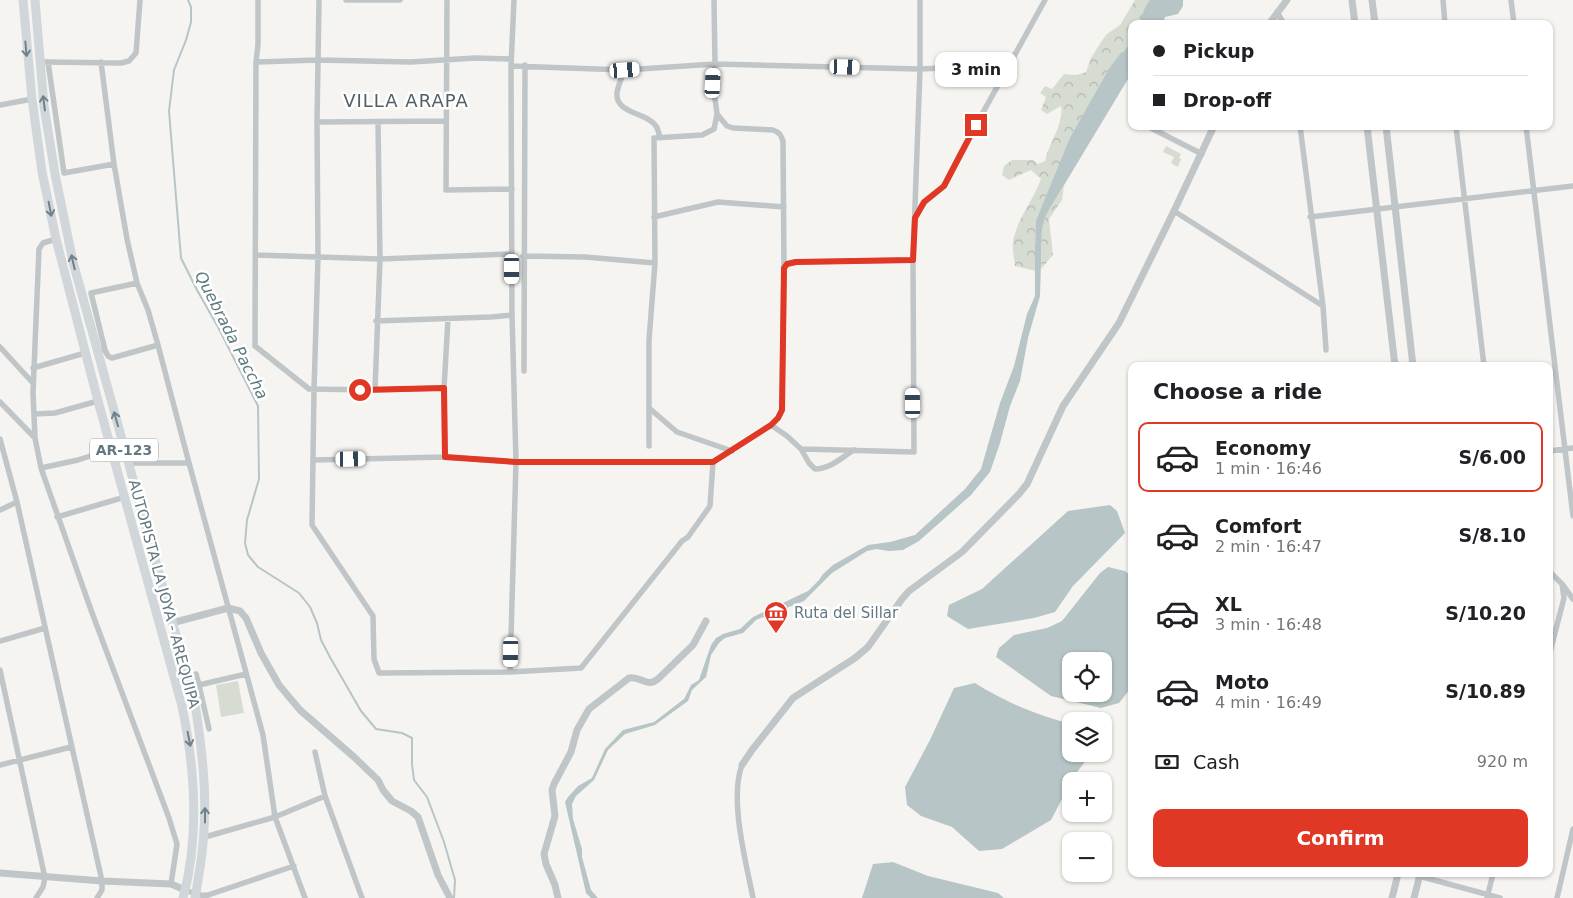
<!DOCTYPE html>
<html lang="en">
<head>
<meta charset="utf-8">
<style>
	body { margin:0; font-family:"DejaVu Sans",sans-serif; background:#f6f6f6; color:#202124; height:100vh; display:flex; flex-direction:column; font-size:19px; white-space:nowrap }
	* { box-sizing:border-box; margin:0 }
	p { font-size:16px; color:#757577 }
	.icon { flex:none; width:28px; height:28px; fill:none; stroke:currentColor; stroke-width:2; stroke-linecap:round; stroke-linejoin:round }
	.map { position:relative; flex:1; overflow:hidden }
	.side { position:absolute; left:1128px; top:362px; width:425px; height:515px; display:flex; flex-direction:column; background:#fff; border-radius:10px; box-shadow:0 1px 4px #0004 }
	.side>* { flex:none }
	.top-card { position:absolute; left:1128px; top:20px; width:425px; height:110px; border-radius:10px; box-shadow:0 1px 4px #0004; display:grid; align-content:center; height:110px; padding:0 25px; background:#fff }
	.tools { position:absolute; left:1062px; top:652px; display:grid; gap:10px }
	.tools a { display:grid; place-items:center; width:50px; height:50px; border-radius:10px; background:#fff; box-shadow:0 1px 4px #0004; font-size:25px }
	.end { position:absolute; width:22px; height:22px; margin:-11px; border:6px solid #e13725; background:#fff; box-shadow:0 0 0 2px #fff }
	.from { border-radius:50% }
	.bubble { position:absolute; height:35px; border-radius:10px; background:#fff; box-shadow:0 1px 4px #0004; font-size:16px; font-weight:700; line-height:35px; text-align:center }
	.car { position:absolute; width:15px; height:30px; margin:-15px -8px; border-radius:6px; box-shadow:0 0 4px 1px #0007; background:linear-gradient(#fff 24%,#345 0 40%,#fff 0 76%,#345 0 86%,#fff 0) }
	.top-card b { display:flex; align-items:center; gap:18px; height:48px; font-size:19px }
	.top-card b+b { border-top:1px solid #e0e0e0 }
	.top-card i { width:12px; height:12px; background:#202124 }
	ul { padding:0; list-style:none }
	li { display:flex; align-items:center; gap:15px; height:70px; margin:0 10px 8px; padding:0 15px; border:2px solid transparent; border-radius:10px }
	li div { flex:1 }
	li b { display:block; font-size:19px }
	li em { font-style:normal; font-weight:700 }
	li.active { border-color:#e13725 }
	li>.icon { width:45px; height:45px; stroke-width:1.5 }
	h2 { padding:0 25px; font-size:22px; line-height:60px }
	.pay { display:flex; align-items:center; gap:12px; height:55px; padding:0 25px; font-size:19px }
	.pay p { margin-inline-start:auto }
	.cta { display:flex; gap:10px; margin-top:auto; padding:10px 25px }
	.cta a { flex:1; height:58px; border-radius:10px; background:#e13725; color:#fff; font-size:20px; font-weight:700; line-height:58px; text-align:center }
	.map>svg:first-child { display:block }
	.grass { fill:#d7dcd2 }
	.forest { fill:url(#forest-crowns) }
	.water { fill:#b7c5c7; fill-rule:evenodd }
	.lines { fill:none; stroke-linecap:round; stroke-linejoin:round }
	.stream { stroke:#b7c5c7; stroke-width:2 }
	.minor { stroke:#c0c5c7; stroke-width:5.5 }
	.tertiary { stroke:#c0c5c7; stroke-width:7 }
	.primary { stroke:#d1d6da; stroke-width:9 }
	.oneway { stroke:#6f818b }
	.route { stroke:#e13725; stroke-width:6 }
	.labels { text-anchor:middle; stroke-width:5; stroke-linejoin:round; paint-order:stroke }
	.shield { fill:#fff; stroke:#92a0a8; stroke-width:1 }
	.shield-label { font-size:14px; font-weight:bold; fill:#647882 }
	.street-label { font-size:15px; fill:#647882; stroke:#fff }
	.poi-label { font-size:15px; fill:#647882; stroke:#fff; text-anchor:start }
	.water-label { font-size:16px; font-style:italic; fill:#5f7b7f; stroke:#fff }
	.quarter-label { font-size:18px; letter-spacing:1px; fill:#526067; stroke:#fff }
</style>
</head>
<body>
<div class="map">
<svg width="1573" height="898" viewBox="0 0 1573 898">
	<defs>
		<pattern id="forest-crowns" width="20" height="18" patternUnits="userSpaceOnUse" patternTransform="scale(1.25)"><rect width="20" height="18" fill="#d7dcd2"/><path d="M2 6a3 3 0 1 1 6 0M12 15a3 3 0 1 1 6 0" fill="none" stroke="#b2b7b0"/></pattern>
	</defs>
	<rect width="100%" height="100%" fill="#f5f4f1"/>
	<path class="grass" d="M 1166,146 L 1181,154 L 1179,158 L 1181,159 L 1178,167 L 1171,163 L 1174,157 L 1163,152 Z
		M 238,681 L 244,713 L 221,717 L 216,685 Z"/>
	<path class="forest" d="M 1135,0 L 1151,0 L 1145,10 L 1140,24 L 1131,24 L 1131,42 L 1110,69 L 1071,138 L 1037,221 L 1035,246 L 1036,271 L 1015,266 C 1014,257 1011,245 1014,237 C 1019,216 1034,199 1041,179 L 1031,170 L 1009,180 L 1002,175 L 1004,166 L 1012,160 L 1033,160 L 1038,164 L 1045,161 C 1049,142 1064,125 1061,106 L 1047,114 L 1041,110 L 1046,97 L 1040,93 L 1045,86 L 1052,89 L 1064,74 L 1077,75 L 1086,72 L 1091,58 L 1101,42 L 1107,34 L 1120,25 Z
		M 1064,186 L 1062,200 L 1049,219 L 1053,255 L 1041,269 L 1042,229 L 1046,215 Z"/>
	<path class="water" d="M 1151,0 L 1183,0 L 1183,6 L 1178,14 L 1165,17 L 1163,24 L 1140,24 L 1145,10 Z
		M 1131,42 L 1131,74 L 1046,215 L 1042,229 L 1040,296 L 1028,338 L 1020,381 L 1010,406 L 1000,443 L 990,472 L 971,495 L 919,541 L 903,550 L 889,551 L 876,549 L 867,551 L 832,573 L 804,601 L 756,620 L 743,633 L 725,638 L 719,643 L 711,655 L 706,677 L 692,690 L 688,701 L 655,725 L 625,734 L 608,750 L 594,780 L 576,796 L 572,804 L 573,819 L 582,849 L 582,857 L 591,890 L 598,898 L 591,898 L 586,893 L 565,802 L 568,797 L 578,786 L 592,778 L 605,749 L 623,730 L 654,722 L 684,699 L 691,685 L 699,680 L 711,645 L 716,638 L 723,634 L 740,629 L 753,617 L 808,591 L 819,580 L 823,574 L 833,565 L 868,545 L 890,542 L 915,535 L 965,489 L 981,469 L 1000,403 L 1014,366 L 1027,314 L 1035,296 L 1035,246 L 1037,221 L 1071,138 L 1110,69 Z
		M 1110,505 L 1117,511 L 1125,533 L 1073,586 L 1055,612 L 1034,618 L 968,629 L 947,616 L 949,605 L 982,589 L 1068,511 Z
		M 1108,567 L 1125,571 L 1131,576 L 1131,688 L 1119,703 L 1101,708 L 1051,696 L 996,657 L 999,648 L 1014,635 L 1047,628 L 1062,621 L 1100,573 ZM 1104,661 L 1104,694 L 1071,694 L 1071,661 Z
		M 975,683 C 1005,702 1036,715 1071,724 L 1071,754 L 1091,754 L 1074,776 L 1051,820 L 1002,849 L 979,851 L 952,827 L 921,816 L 907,805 L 905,787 L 930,740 L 954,688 Z
		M 893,862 L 928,876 L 998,893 L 1004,898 L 862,898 L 873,864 Z"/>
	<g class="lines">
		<path class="stream" d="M 188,0 L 191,7 L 191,22 L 186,40 L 174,70 L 169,111 L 181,258 L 197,290 L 218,327 L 258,406 L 259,479 L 247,520 L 245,543 L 248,555 L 258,567 L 299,593 L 310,607 L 317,623 L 321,640 L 331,659 L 361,711 L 376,729 L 402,733 L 412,738 L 412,764 L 414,780 L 427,797 L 444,842 L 455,880 L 454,898
			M 1140,24 L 1145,10 L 1151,0
			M 1036,268 L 1037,221 L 1071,138 L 1110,69 L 1122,53"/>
		<path class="minor" d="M 258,0 L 258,45 L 256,62 L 255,346 L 309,389 L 375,390 L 444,388
			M 319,0 L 317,122 L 318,257 L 314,390 L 312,525 L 373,616 L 374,659 L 379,673 L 510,672 L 581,668 L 682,541 L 688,537 L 710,506 L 713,462
			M 346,0 L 400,0
			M 447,0 L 446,190 L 512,189
			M 1443,0 L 1445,24
			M 1511,0 L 1514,24
			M 1277,12 L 1284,24
			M 45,62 L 121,63 L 129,61 L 136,53 L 140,0
			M 48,62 L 64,173 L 114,164
			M 101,62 L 114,164 L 127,239 L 137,283 L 148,310 L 158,345 L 189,463 L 263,735 L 275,817 L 305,898
			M 256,62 L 318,60 L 411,62 L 475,58 L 511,59
			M 511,66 L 625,70 L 715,64 L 920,69 L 1009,65
			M 625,70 C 622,77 618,85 617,93 C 615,114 647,112 656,126 C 658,129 659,134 660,138
			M 0,105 L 32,99
			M 717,114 L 727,126 L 733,128 L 773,130 C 779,132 781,135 783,141 L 784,268
			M 317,122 L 446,121
			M 1147,126 L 1202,154
			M 1300,126 L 1323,306 L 1326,350
			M 1456,126 L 1484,366
			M 1526,126 L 1573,516
			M 1174,211 L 1323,306
			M 916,216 L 925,202 L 944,186 L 959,156 L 1045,0
			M 654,217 L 718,202 L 784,207
			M 1310,217 L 1573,186
			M 56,239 L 43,243 L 39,249 L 33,393 L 35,438 L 41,468 L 91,610 L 169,818 L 177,844 L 171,884
			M 256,255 L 380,259 L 512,254
			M 523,256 L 585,257 L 655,263
			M 376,321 L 491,317 L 512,315
			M 0,347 L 32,382
			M 102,350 L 105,350 L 108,356 L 112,358 L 158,345
			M 105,350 L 91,293 L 137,283
			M 33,368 L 85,353
			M 524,371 L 525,65
			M 375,390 L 380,259 L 378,122
			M 0,402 L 35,438
			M 649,408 L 677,432 L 732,451
			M 34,414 L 55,413 L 98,401
			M 771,425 L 787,436 L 801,449 L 914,452 L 913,260 L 920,69 L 920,0
			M 0,439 L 17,502 L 102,881 L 102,890 L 97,898
			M 649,446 L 649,340 L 655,263 L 654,138 L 702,135 L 714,129 L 717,114 L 713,83 L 715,64 L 714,0
			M 801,449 L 809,463 L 815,469 C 830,469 841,458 854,450
			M 1549,451 L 1573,448
			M 445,457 L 444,388 L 448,319
			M 313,460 L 445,457 L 516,462 L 713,462 L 771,425 L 778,418 L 782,410 L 784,268 L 787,264 L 795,262 L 913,260
			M 128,463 L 189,463
			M 41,468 L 78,460 L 112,449
			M 0,510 L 17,502
			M 57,517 L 125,497
			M 1549,571 L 1562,584 L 1573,599
			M 0,641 L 45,628
			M 1549,656 L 1564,598 L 1562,584
			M 0,670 L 45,878 L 43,887 L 36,898
			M 510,672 L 516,462 L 512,315 L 511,66 L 514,0
			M 196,674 L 199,685
			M 209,729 L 199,685 L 246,674
			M 315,752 L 325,796 L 362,898
			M 0,765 L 71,747
			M 742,765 C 729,799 746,862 753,898
			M 205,837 L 275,817 L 325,796
			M 1419,876 L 1500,898
			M 185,890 L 196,894 L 205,896 L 294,866
			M 1487,898 L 1493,874
			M 1557,898 L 1573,829"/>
		<path class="tertiary" d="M 1352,0 L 1355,24
			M 1372,0 L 1375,24
			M 1269,24 L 1287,0
			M 1367,126 L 1395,366
			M 1386,126 L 1413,366
			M 172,623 L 228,608 L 240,611 L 246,618 L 261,653 L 279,685 L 300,710 L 354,757 L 378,780 L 383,790 L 392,801 L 411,811 L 418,817 L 438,875 L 450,898
			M 742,765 L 752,750 L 793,698 L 855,658 L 868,647 L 902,599 L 909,591 L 962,552 L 1019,494 L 1027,484 L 1063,406 L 1119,323 L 1174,211 L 1214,126
			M 0,873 L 102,881 L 171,884 L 185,890
			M 205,896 L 206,898
			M 558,898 L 555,885 L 546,864 L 544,854 L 555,816 L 552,790 L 554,784 L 571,752 L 577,730 L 589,709 L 629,678 C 641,676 647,688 658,679 L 693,645 L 706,621
			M 1392,898 L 1398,874
			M 1414,898 L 1420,874"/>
		<path class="primary" d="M 23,0 L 32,99 L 42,172 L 56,239 L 98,401 L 182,706 C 195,769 200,836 183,898
			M 35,0 L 44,106 L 55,174 L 73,262 L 195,704 C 204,761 209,811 200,868 C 198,878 197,888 195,898"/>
	</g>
	<defs><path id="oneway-shaft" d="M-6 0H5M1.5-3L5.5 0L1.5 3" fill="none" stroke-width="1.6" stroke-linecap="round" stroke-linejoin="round" transform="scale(1.25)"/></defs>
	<g class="oneway">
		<use href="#oneway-shaft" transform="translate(26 49) rotate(85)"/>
		<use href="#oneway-shaft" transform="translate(44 103) rotate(-97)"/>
		<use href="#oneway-shaft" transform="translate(50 209) rotate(79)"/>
		<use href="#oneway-shaft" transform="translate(73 262) rotate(-103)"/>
		<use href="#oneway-shaft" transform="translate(116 419) rotate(-106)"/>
		<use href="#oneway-shaft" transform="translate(189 739) rotate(79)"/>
		<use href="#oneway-shaft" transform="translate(205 815) rotate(-90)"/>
	</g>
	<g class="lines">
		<path class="route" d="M 360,390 L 444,388 L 445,457 L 516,462 L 713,462 L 771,425 L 778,418 L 782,410 L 784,268 L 787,264 L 796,262 L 913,260 L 915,218 L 924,202 L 944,186 L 976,125"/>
	</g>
	<defs>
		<g id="museum-pin" transform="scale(1.25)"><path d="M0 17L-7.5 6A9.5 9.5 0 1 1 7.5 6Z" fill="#e13725" stroke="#fff"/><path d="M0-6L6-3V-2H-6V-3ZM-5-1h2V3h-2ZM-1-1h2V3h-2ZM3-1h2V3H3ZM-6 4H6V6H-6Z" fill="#fff"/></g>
	</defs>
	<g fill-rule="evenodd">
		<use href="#museum-pin" x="776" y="613"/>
	</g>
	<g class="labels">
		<rect class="shield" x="90" y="438.5" width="68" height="23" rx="4"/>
		<g class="shield-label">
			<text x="124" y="455">AR-123</text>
		</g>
		<g class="street-label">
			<text transform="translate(164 594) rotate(75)" y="5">AUTOPISTA LA JOYA - AREQUIPA</text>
		</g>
		<g class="poi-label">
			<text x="794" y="618">Ruta del Sillar</text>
		</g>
		<g class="water-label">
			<text transform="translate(232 335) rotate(63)" y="6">Quebrada Paccha</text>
		</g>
		<g class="quarter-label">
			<text x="406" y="107">VILLA ARAPA</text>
		</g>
	</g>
</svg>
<div class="tools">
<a><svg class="icon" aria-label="locate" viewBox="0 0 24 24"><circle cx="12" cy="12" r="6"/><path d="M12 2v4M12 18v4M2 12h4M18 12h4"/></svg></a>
<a><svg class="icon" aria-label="layers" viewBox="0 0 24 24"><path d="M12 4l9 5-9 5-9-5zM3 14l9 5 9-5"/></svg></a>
<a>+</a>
<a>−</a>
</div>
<i class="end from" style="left:360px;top:390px"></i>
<i class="end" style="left:976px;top:125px"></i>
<div class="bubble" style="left:935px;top:52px;width:82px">3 min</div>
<i class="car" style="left:845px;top:67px;rotate:92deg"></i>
<i class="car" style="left:625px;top:70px;rotate:86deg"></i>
<i class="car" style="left:713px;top:83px;rotate:3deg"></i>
<i class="car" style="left:512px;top:269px;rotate:180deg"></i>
<i class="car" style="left:913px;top:403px;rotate:359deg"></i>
<i class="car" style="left:351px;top:459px;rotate:89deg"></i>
<i class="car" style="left:511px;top:652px;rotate:181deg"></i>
<div class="top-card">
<b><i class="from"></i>Pickup</b>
<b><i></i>Drop-off</b>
</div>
<section class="side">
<h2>Choose a ride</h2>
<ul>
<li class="active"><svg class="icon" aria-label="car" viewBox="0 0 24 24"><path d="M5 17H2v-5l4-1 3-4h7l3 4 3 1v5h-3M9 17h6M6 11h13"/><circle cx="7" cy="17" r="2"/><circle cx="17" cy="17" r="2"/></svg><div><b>Economy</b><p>1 min · 16:46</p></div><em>S/6.00</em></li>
<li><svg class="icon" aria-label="car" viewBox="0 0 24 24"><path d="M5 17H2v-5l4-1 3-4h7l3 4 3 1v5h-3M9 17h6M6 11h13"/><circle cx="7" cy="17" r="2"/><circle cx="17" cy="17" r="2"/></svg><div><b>Comfort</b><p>2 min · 16:47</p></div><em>S/8.10</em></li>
<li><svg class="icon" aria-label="car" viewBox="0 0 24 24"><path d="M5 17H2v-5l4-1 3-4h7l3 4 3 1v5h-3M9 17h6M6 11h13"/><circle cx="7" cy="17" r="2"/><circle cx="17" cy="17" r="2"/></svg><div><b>XL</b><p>3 min · 16:48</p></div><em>S/10.20</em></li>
<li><svg class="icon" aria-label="car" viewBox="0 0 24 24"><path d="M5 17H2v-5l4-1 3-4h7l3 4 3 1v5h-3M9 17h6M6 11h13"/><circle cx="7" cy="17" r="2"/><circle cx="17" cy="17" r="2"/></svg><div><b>Moto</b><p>4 min · 16:49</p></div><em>S/10.89</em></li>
</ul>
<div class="pay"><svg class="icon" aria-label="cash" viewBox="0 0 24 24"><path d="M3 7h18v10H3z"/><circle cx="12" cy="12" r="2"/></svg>Cash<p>920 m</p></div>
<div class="cta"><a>Confirm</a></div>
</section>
</div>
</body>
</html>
